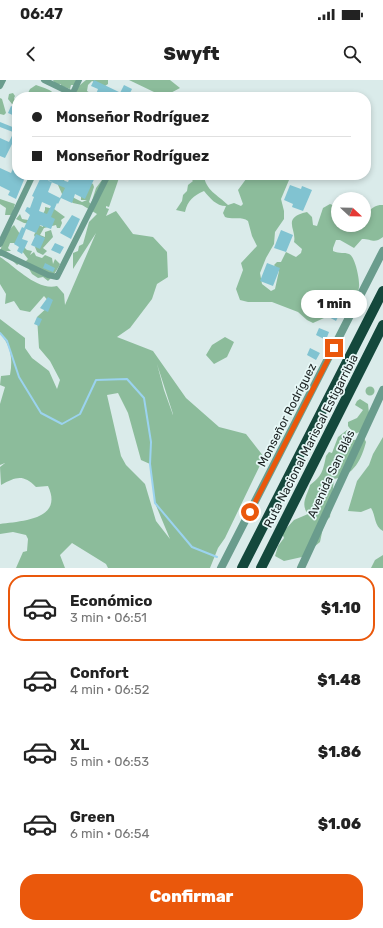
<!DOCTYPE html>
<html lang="es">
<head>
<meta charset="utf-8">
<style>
	body { margin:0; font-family:Rubik,sans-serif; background:#f2f2f2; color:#222; height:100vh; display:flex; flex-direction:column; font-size:15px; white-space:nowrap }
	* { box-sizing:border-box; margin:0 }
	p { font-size:13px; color:#767676 }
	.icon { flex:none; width:22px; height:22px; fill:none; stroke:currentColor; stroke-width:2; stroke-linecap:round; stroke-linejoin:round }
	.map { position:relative; height:488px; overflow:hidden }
	.details { display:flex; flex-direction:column; background:#fff; flex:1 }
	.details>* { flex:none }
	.guide { position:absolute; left:12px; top:12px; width:359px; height:88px; border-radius:16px; box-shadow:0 2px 6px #0003; display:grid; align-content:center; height:88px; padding:0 20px; background:#fff }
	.needle { width:26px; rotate:112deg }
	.tools { position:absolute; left:331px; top:112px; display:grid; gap:8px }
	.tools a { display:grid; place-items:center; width:40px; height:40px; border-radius:50%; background:#fff; box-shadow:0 2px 6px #0003; font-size:20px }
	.end { position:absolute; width:18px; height:18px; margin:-9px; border:5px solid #ea580c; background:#fff; box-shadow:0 0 0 2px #fff }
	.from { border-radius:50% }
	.bubble { position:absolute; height:28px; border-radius:14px; background:#fff; box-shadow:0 2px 6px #0003; font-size:13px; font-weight:800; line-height:28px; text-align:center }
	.guide b { display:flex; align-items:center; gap:14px; height:38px; font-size:15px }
	.guide b+b { border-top:1px solid #e0e0e0 }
	.guide i { width:10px; height:10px; background:#222 }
	ul { padding:7px 0 0; list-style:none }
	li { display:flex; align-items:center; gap:12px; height:66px; margin:0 8px 6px; padding:0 12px; border:2px solid transparent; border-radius:16px }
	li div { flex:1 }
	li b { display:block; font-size:15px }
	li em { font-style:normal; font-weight:800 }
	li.active { border-color:#ea580c }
	li>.icon { width:36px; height:36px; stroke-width:1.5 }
	.button { display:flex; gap:8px; margin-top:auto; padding:8px 20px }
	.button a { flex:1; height:46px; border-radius:16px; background:#ea580c; color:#fff; font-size:16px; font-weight:800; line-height:46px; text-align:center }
	.status { display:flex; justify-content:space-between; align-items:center; height:28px; padding:0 20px; background:#fff; direction:ltr }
	.status svg { height:11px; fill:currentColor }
	header { display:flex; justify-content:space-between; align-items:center; height:52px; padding:0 20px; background:#fff; font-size:18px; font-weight:800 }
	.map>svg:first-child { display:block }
	.forest { fill:#8cbc9b; fill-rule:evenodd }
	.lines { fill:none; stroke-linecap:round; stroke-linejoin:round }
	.stream { stroke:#9bd3ef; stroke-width:2 }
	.building { fill:#81c3d1; fill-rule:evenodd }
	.minor { stroke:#6a9c8d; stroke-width:6 }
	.tertiary { stroke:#6a9c8d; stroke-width:8 }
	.trunk { stroke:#14483c; stroke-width:10 }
	.route { stroke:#ea580c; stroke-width:5 }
	.labels { text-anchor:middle; stroke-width:3.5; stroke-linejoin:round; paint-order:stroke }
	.street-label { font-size:12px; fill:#1b2121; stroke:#e7f8f7 }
</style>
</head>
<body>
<div class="status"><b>06:47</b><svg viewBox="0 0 49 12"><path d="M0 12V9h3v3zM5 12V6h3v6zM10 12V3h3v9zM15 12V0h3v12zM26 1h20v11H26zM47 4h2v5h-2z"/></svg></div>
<header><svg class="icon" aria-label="back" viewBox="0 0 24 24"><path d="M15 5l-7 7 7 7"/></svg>Swyft<svg class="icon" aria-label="search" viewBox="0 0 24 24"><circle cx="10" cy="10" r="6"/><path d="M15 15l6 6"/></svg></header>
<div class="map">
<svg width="383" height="488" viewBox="0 0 383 488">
	<rect width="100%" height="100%" fill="#daebea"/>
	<path class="forest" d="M 53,0 L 76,0 L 75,5 L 71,5 L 70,9 L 61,6 L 61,4 L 55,4 Z
		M 86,0 L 108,0 L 108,4 L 105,6 L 92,1 L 88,5 L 87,11 L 97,17 C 88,17 82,15 74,10 Z
		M 129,0 L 170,0 L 180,8 L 163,17 L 154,17 L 154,12 Z
		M 36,5 C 43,8 53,9 56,17 L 38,17 L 35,15 L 30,17 L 28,13 L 30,9 Z
		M 13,13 L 15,16 L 14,18 L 17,24 L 12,24 L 8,19 L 9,14 Z
		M 0,18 L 2,19 L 6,33 L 4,35 L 0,34 Z
		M 102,95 L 120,95 L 109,127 L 106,126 L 106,128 L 109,129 L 106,136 L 116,131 L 133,154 L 153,157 L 167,172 L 168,197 L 157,204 L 152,219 L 130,248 L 117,257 L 153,271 L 186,318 L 219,347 L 246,354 L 264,377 L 225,458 L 218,468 L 210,488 L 108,488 L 106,484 L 72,463 L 60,475 L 65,488 L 16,488 L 23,472 L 27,471 L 28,459 L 26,455 L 13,452 L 0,454 L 0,444 C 21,441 64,440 48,406 L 36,407 C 23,394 16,397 1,405 L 0,387 L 5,383 L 0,385 L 0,324 L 5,307 L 0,305 L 1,296 L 10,295 C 13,279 11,266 0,253 L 0,239 L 25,258 L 25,268 L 32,278 L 49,291 L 57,309 L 60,300 L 50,281 L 39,268 L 37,237 L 51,224 L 44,216 L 30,232 L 20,230 L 14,221 L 5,224 L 6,214 L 0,204 L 0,177 C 16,187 37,211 57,206 L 64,214 L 65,225 L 96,153 L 73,189 L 73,173 L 78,171 L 79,166 L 83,164 L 89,142 L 97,134 L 82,125 L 73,123 L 62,114 L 58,105 L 64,99 C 65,112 71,117 82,122 L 87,120 L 81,120 L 81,114 L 90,102 L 93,104 L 94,107 L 89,122 L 91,124 L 96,108 L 102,100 ZM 157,284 L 173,334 L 173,335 L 164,310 ZM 118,313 L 128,333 L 141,380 L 150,384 L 155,423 L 170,459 L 156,441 L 145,404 L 126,385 L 121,376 L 107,315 Z
		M 187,95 L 204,95 C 205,110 218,115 228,125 L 234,123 L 241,126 L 243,124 L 238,110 L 249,95 L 287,95 L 289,100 L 281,119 L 284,131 L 284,139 L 275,152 L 274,164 L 266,178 L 260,193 L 262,204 L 271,211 L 275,209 L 279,191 L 274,185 L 277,182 L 281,182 L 286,172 L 296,177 L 301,173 L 302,169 L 294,162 C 297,149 281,138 307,132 L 312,137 L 313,145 L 317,146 L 323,128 L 330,124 L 338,127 L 338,145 L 364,145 C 364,135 372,124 383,125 L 383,157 C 374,164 372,159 362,159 L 354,168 L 340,160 L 336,160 L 333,168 L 333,171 C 340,174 344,172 349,174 C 355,176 360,200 359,207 C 359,211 356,215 354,219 C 346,220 339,214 330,216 L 327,219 L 327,231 L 324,238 L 313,243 L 307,240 L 298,232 L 272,222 L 248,222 L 240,220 L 236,209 L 243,190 L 241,183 L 257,166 L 252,156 L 248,141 C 242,136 233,140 225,137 L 223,133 L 226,126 C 216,126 210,118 204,111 C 193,116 188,120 185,132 L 176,130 L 182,121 L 183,115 L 187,111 L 188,105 L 193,101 Z
		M 0,119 L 15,124 L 12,135 L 5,135 L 6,128 L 0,124 Z
		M 45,127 L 54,129 L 65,137 L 61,140 L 62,143 L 60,148 L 57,148 L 56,145 L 44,148 L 40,155 L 45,157 L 45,152 L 51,150 L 53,157 L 43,168 L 47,171 L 43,175 L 37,172 L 35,167 L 39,166 L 34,155 L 39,145 L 43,147 L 43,145 L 24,143 L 16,139 L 20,134 L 22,139 L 28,140 L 42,136 L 45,130 Z
		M 14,145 L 22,157 L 16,163 L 10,163 L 8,168 L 11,171 L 6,171 L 22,182 L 17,185 L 8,176 L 0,176 C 0,167 6,151 14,145 Z
		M 24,167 L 27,170 L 32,171 L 30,175 L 34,172 L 36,176 L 42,178 L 45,175 L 52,178 L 53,184 L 55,179 L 60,184 C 59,187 51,199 48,201 L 43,197 L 38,198 L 32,194 L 25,182 L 28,179 L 22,171 Z
		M 225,257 L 234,262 L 227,277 L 214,284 L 206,275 L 212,265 Z
		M365.5 311a4.5 4.5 0 1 1 9 0a4.5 4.5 0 1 1-9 0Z
		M 360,319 L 368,324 L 369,333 L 360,352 L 354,354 L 348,346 L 348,342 L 357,338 L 363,330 L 355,325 L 357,321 Z
		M 347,350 L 350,350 L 350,359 L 354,360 L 364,358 L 366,362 C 362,378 354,396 334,399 L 330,437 L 324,443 L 320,462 L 302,477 L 284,481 L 275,476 L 278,466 L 284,458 L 282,453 L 294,440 L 308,434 C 300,424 307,416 310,405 C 322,396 323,391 326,376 L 329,372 L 332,373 L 338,357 Z
		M 383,357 L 383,451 C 374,446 376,436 371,428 L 361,432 L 348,431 L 357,401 L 369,385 L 373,374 Z
		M 383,475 L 383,488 L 371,488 L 375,480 Z"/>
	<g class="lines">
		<path class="stream" d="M 0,253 L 7,261 L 19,297 L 41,333 L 62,344 L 80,334 L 96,300 L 127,299 L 144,318 L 151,362 L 150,384 L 155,423 L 192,467 L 217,477"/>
	</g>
	<path class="building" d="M 94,0 L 119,12 L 117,17 L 95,17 L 98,9 L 91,6 Z
		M 124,5 L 132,9 L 128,17 L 120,13 Z
		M 11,26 L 17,29 L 17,37 L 8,33 Z
		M 0,42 L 15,48 L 13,52 L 0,47 Z
		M 17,45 L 17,66 L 12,64 L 5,78 L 0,76 L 0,58 L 9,62 Z
		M 17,80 L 17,95 L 26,95 L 16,119 L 8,115 L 10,111 L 0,106 L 0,88 L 11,93 Z
		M 71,95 L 96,95 L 85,119 L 75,114 L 72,123 L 61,118 L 58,124 L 57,123 L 51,137 L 55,139 L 51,149 L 40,145 L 36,153 L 24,148 L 30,135 L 25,131 L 27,127 L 30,128 L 34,117 L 32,116 L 41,97 L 52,102 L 48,112 L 60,118 L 65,108 L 49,101 L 51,96 L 68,102 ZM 42,122 L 51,126 L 47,134 L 39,131 Z
		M 290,105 L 301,109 L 302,106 L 312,110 L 303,131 L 292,127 L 293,124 L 284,120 Z
		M 72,135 L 80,139 L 71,159 L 60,153 Z
		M 22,147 L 26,149 L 22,159 L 28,161 L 22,174 L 17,171 L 19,167 L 14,164 Z
		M 281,150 L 293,155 L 286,172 L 274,168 Z
		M 36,154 L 45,158 L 40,169 L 31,165 Z
		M 55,163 L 64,167 L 60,174 L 51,170 Z
		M 45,183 L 55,188 L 53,192 L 43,188 Z
		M 267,183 L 280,188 L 273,206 L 260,201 Z
		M 48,217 L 53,220 L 48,232 L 40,228 Z
		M 330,229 L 340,233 L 336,241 L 327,236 Z
		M 37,237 L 42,239 L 39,246 L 34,244 Z
		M 319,248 L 329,252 L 326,260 L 316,255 Z
		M 310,268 L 320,273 L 316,280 L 307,275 Z"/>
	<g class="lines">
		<path class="minor" d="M 44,0 L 79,17
			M 0,6 L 3,0
			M 71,17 L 79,0
			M 0,164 L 33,95
			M 0,172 L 48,195 L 57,197 L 108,95"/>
		<path class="tertiary" d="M 221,488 L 383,171
			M 301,488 L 383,310"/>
		<path class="trunk" d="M 242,488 L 383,211
			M 261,488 L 383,245"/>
	</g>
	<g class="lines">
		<path class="route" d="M 250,432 L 334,268"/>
	</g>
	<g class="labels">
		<g class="street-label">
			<text transform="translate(287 335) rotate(-63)" y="4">Monseñor Rodríguez</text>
			<text transform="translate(311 361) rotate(-63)" y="4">Ruta Nacional Mariscal Estigarribia</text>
			<text transform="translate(331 394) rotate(-65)" y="4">Avenida San Blás</text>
		</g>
	</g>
</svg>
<div class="tools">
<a><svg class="needle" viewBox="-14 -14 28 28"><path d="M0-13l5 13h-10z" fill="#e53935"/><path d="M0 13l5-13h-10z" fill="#767676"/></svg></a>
</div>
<i class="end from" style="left:250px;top:432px"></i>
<i class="end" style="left:334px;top:268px"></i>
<div class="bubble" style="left:301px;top:210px;width:66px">1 min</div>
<div class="guide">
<b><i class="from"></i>Monseñor Rodríguez</b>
<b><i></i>Monseñor Rodríguez</b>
</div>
</div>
<section class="details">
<ul>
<li class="active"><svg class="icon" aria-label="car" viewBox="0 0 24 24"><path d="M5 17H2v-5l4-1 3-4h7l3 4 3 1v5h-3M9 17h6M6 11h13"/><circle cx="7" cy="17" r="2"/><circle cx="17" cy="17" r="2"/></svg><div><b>Económico</b><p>3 min · 06:51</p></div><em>$1.10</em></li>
<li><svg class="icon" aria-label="car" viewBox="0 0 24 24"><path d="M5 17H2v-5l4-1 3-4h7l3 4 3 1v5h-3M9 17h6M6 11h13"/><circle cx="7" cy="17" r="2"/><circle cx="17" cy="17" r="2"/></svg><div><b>Confort</b><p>4 min · 06:52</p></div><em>$1.48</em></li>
<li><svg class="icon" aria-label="car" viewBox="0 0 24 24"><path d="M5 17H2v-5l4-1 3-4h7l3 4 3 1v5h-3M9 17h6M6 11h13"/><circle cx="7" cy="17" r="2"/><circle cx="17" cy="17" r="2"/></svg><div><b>XL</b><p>5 min · 06:53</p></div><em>$1.86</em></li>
<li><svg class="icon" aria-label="car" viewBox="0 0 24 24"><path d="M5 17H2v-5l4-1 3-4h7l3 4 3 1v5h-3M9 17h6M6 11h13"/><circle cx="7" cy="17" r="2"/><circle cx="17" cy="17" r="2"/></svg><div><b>Green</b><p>6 min · 06:54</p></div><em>$1.06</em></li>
</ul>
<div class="button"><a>Confirmar</a></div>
</section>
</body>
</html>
